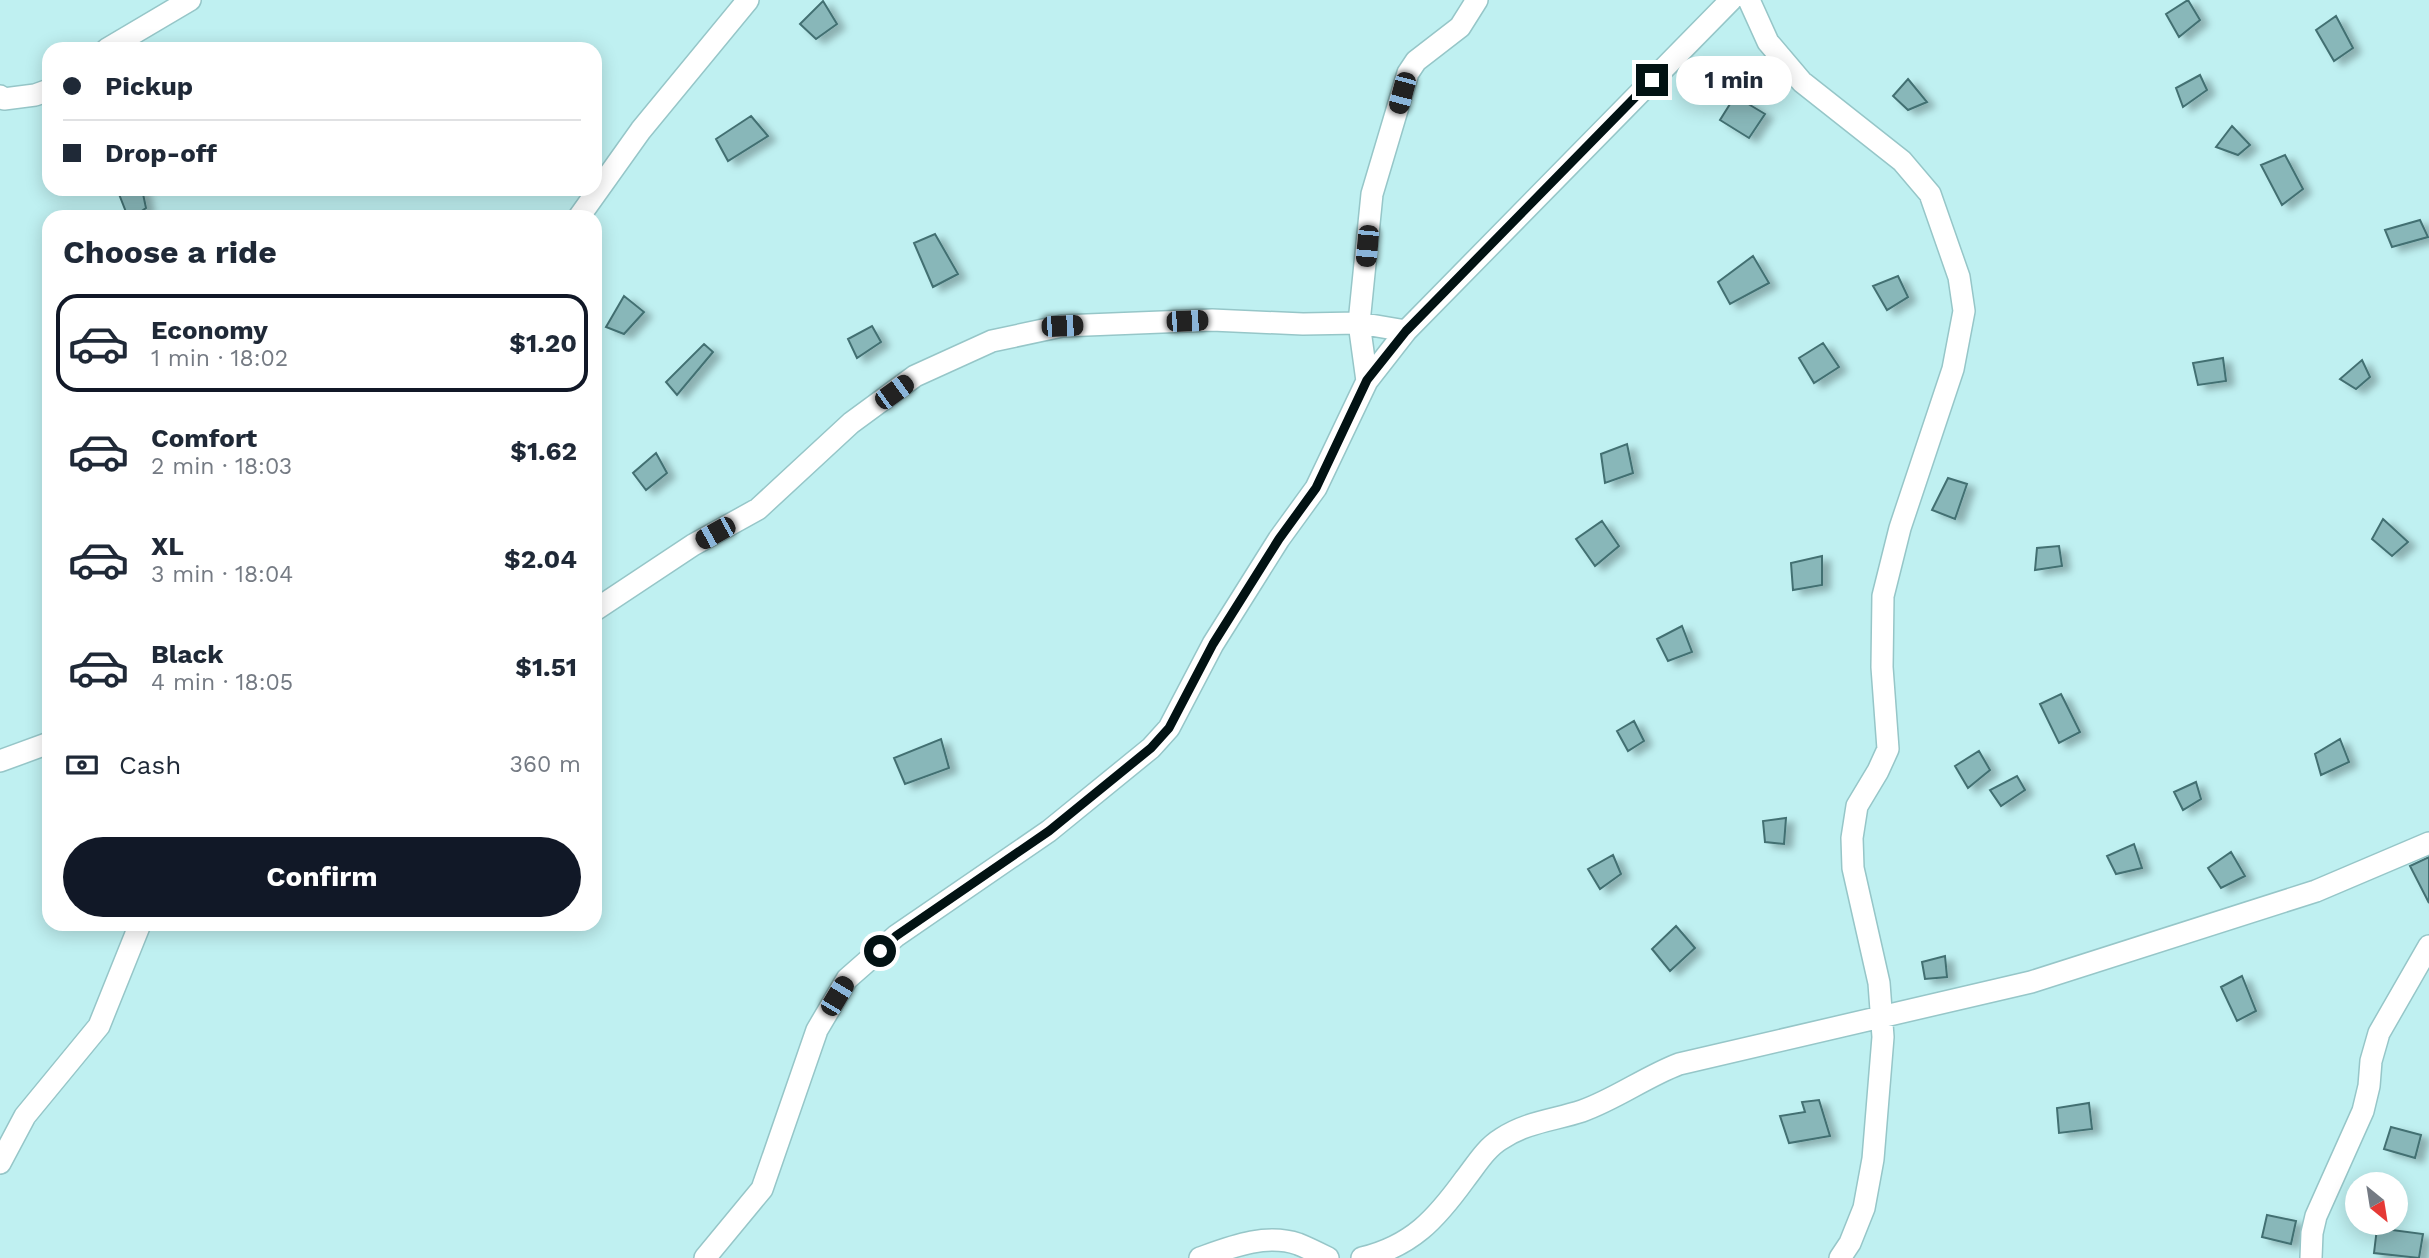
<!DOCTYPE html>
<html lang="en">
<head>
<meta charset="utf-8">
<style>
	body { margin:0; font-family:"Work Sans",sans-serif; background:#f2f2f3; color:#1f2937; height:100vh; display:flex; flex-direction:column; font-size:26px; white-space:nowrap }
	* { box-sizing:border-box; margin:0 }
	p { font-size:23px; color:#747a83 }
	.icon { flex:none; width:38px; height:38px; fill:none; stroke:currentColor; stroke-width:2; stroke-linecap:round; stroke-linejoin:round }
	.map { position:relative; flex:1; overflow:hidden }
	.sheet { position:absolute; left:42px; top:210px; width:560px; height:721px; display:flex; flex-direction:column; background:#fff; border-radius:21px; box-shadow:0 4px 18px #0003 }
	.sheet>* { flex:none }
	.top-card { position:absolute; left:42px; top:42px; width:560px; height:154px; border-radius:21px; box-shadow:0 4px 18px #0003; display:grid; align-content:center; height:154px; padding:0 21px; background:#fff }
	.needle { width:46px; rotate:150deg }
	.fabs { position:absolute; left:2345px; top:1172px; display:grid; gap:14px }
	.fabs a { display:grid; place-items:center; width:63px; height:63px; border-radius:50%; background:#fff; box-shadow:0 4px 18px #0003; font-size:35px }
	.end { position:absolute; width:32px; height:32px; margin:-16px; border:9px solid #021213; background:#fff; box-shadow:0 0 0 4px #fff }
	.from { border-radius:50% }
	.bubble { position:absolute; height:49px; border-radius:24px; background:#fff; box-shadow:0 4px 18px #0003; font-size:23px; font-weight:700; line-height:49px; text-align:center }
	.car { position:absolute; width:21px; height:42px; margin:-21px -10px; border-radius:9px; box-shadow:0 0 5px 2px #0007; background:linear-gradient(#222 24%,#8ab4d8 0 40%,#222 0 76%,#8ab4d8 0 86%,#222 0) }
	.top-card b { display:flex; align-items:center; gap:24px; height:66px; font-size:26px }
	.top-card b+b { border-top:2px solid #e0e1e3 }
	.top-card i { width:18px; height:18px; background:#1f2937 }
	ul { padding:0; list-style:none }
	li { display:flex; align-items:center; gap:21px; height:98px; margin:0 14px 10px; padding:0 7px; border:4px solid transparent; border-radius:21px }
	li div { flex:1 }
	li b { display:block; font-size:26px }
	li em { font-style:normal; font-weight:700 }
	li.selected { border-color:#111827 }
	li>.icon { width:63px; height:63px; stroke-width:1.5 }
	h2 { padding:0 21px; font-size:32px; line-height:84px }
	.pay { display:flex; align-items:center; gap:18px; height:77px; padding:0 21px; font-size:26px }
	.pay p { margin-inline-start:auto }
	.cta { display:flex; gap:14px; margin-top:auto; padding:14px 21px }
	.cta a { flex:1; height:80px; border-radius:42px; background:#111827; color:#fff; font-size:28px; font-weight:700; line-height:80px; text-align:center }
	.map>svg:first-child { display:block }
	.building { fill:#88b7b9; stroke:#437072; stroke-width:2; filter:url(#shadow) }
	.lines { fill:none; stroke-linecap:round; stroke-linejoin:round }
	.street-casing { stroke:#96c6c8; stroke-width:24 }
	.street { stroke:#fff; stroke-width:21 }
	.route { stroke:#021213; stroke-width:9 }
</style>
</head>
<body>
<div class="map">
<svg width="2429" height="1258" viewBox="0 0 2429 1258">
	<defs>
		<filter id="shadow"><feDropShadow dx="8" dy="4.5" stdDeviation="3.5" flood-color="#0004"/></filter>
	</defs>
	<rect width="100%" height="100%" fill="#bff0f1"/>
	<path class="building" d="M 2188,0 L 2200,20 L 2179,37 L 2166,14 Z
		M 823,1 L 837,24 L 816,39 L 800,24 Z
		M 2336,16 L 2353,48 L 2334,61 L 2316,30 Z
		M 2200,75 L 2207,90 L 2183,107 L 2176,88 Z
		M 1908,79 L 1927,102 L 1908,110 L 1893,96 Z
		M 1735,96 L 1765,114 L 1749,138 L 1720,120 Z
		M 751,116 L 768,136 L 728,161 L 716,139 Z
		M 2232,126 L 2250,145 L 2238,155 L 2216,147 Z
		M 2285,155 L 2303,189 L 2282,205 L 2261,165 Z
		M 117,189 L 142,189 L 146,208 L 133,217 L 128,217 Z
		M 2420,220 L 2428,237 L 2392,247 L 2385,230 Z
		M 935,234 L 958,274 L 933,287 L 914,243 Z
		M 1753,256 L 1769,283 L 1730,304 L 1718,282 Z
		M 1898,276 L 1908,297 L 1887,310 L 1873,286 Z
		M 624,296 L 644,312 L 624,334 L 606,327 Z
		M 872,326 L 881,342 L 857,358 L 848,339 Z
		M 1823,343 L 1839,367 L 1814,383 L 1799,358 Z
		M 704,344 L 713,352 L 677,395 L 666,382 Z
		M 2223,358 L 2226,381 L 2198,385 L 2193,363 Z
		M 2362,360 L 2370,377 L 2356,389 L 2340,379 Z
		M 1627,444 L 1633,473 L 1605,483 L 1601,454 Z
		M 656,453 L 667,473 L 646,490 L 633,473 Z
		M 1948,478 L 1967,484 L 1955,519 L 1932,510 Z
		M 2383,519 L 2408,542 L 2392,556 L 2372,539 Z
		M 1602,521 L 1619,546 L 1595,566 L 1576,539 Z
		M 2059,546 L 2062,566 L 2035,570 L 2037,548 Z
		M 1822,556 L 1822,585 L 1793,590 L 1791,563 Z
		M 1682,626 L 1692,652 L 1668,661 L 1657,639 Z
		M 2061,694 L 2080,732 L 2059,743 L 2040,704 Z
		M 1634,721 L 1644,741 L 1628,751 L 1617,731 Z
		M 941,739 L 949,768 L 905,784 L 894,758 Z
		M 2340,739 L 2349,762 L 2321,775 L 2315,754 Z
		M 1979,751 L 1990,770 L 1968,788 L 1955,766 Z
		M 2017,776 L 2025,790 L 2001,806 L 1990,790 Z
		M 2196,782 L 2201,799 L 2183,810 L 2174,792 Z
		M 1786,818 L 1784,844 L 1765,842 L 1763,821 Z
		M 2134,844 L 2142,868 L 2116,874 L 2107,856 Z
		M 2231,852 L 2245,876 L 2221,888 L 2208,868 Z
		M 1613,855 L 1621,874 L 1600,889 L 1588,869 Z
		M 2429,857 L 2429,903 L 2410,866 Z
		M 1676,926 L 1695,948 L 1670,971 L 1652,949 Z
		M 1945,956 L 1947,977 L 1925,979 L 1922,962 Z
		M 2242,976 L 2256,1011 L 2237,1021 L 2221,987 Z
		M 1819,1100 L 1830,1136 L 1789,1143 L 1780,1116 L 1805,1112 L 1802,1102 Z
		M 2089,1103 L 2092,1129 L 2059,1133 L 2057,1108 Z
		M 2391,1127 L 2421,1135 L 2415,1158 L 2384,1149 Z
		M 2267,1215 L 2296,1221 L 2291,1244 L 2262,1237 Z
		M 2377,1228 L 2423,1234 L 2419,1258 L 2374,1253 Z"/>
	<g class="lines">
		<g class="street-casing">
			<path id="street" d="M 1749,0 L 1768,42 L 1802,82 L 1902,161 L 1930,194 L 1959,277 L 1964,311 L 1953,369 L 1900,528 L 1883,596 L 1882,667 L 1888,749 L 1878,771 L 1857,806 L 1852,838 L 1853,868 L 1879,983 L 1883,1037 L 1873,1159 L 1864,1208 L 1850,1243 L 1840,1258
				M 107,49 L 190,0
				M 0,96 L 4,99 L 35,95 L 49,90
				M 579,217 L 641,130 L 748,0
				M 1367,381 L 1359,323 L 1372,194 L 1408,73 L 1416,61 L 1460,27 L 1477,0
				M 595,610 L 693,545 L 758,509 L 851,423 L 915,376 L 992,341 L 1062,326 L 1212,320 L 1303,324 L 1359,323 L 1406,331
				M 0,761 L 49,743
				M 0,1163 L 25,1116 L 99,1026 L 140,924
				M 705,1258 L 762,1189 L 817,1030 L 847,979 L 896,936 L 1049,831 L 1151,748 L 1169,728 L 1213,644 L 1279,539 L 1316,488 L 1367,381 L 1406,331 L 1731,0
				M 1200,1258 C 1231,1247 1266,1233 1298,1244 C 1308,1248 1318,1253 1328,1258
				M 1362,1258 C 1412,1246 1436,1219 1465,1179 C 1476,1165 1486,1148 1501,1139 C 1526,1122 1555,1120 1582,1111 C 1616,1099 1645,1077 1679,1064 L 2031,982 L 2316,891 L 2429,843
				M 2311,1258 L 2312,1233 L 2316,1216 L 2363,1111 L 2369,1086 L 2371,1061 L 2379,1033 L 2429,946"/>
		</g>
		<use href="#street" class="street"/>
	</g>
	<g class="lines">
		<path class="route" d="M 880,951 L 896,936 L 1049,831 L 1151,748 L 1169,728 L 1213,644 L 1279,539 L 1316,488 L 1367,380 L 1406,331 L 1652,80"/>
	</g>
</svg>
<div class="fabs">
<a><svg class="needle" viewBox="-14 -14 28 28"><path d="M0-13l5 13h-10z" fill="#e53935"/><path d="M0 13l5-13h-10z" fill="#747a83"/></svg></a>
</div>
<i class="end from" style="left:880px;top:951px"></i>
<i class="end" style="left:1652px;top:80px"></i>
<div class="bubble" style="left:1676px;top:56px;width:116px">1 min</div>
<i class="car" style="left:1402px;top:93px;rotate:195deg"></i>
<i class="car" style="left:1367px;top:246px;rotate:185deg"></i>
<i class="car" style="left:1187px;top:321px;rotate:88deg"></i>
<i class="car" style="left:1062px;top:326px;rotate:88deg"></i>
<i class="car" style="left:894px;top:392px;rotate:54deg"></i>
<i class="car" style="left:715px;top:533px;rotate:241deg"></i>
<i class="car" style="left:837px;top:996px;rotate:31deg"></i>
<div class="top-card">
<b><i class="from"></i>Pickup</b>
<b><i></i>Drop-off</b>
</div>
<section class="sheet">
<h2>Choose a ride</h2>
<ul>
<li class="selected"><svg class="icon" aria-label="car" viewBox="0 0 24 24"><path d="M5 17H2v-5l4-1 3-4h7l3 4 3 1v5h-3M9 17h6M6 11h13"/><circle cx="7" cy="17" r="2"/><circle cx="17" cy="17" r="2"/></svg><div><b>Economy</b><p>1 min · 18:02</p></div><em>$1.20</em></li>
<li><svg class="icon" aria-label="car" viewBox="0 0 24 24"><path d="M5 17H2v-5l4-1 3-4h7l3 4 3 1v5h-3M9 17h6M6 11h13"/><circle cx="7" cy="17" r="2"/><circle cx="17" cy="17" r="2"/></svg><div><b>Comfort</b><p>2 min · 18:03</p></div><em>$1.62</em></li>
<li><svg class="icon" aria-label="car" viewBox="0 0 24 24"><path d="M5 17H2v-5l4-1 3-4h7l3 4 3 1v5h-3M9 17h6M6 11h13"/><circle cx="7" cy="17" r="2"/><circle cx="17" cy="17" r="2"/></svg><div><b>XL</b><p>3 min · 18:04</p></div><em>$2.04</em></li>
<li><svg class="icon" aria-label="car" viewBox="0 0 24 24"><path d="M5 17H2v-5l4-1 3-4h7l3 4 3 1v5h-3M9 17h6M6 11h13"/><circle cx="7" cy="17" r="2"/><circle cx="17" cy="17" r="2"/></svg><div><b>Black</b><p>4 min · 18:05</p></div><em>$1.51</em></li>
</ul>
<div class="pay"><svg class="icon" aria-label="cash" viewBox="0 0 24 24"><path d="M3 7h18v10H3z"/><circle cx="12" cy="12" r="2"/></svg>Cash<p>360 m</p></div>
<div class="cta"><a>Confirm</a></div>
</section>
</div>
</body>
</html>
